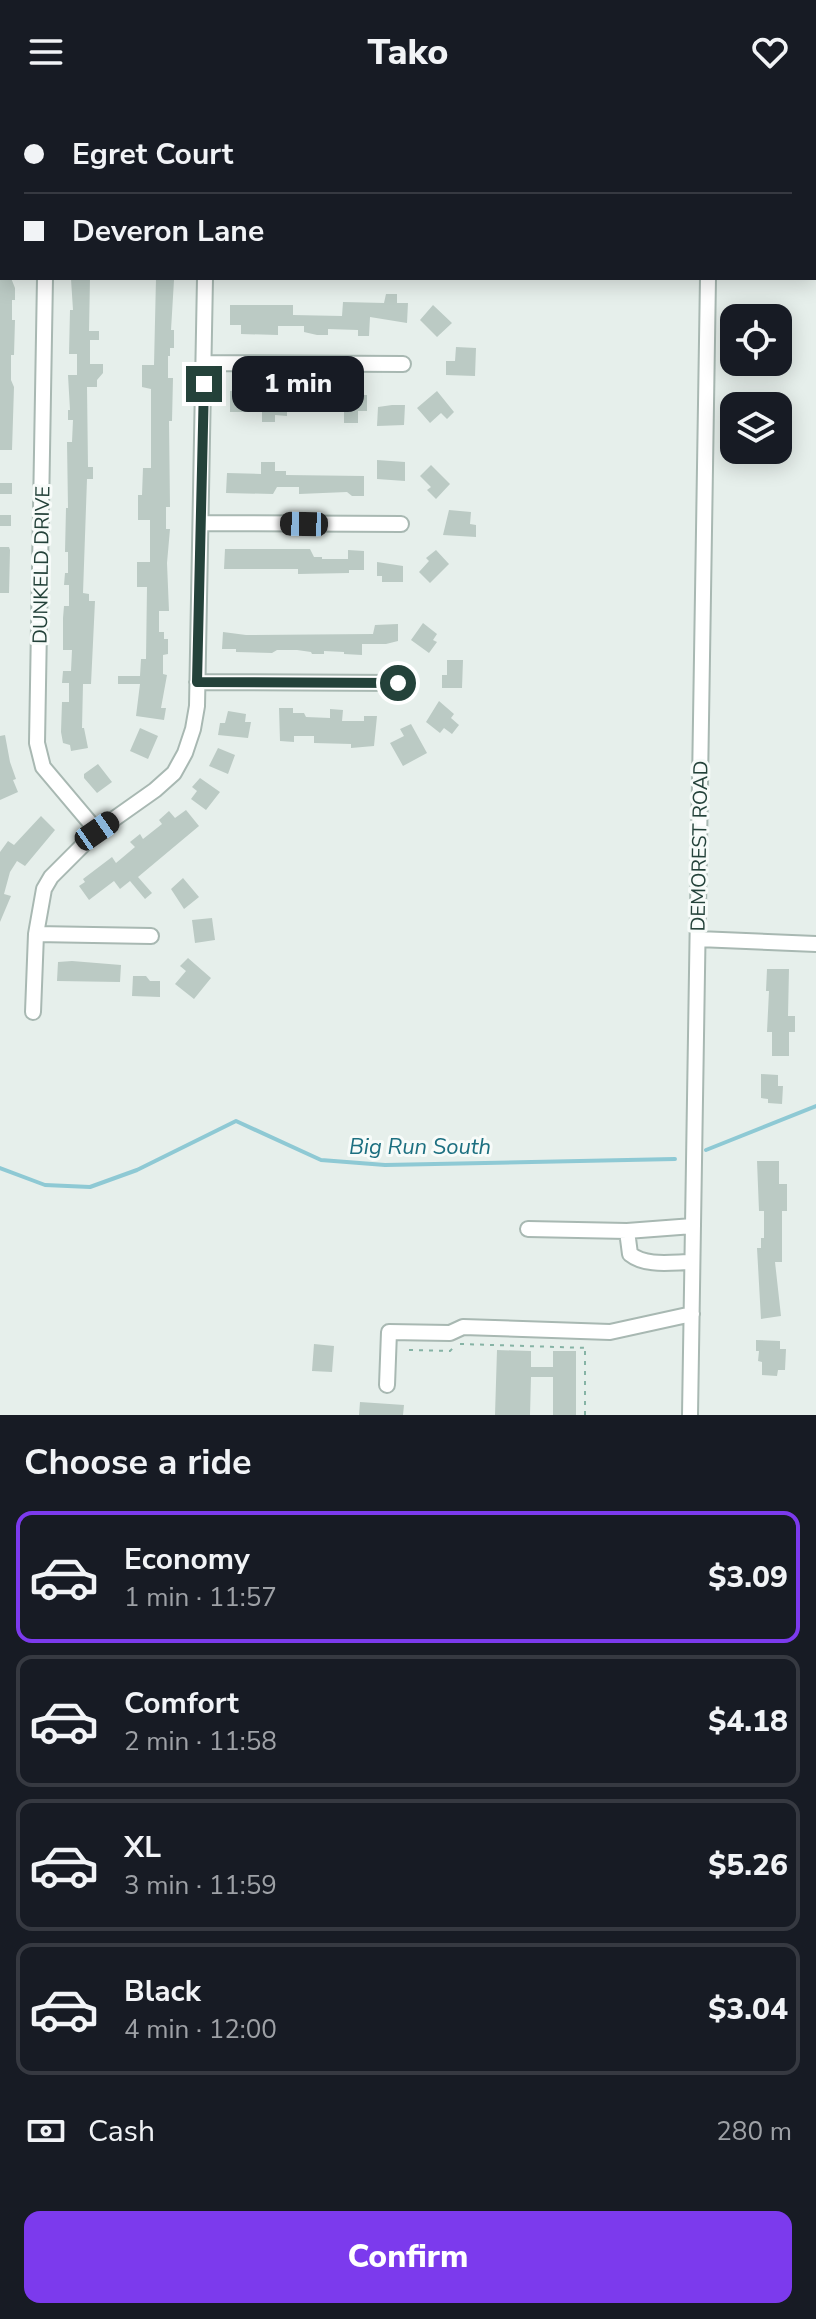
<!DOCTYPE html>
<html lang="en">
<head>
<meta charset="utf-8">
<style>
	body { margin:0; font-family:"Nunito Sans",sans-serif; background:#20242c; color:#f1f3f6; height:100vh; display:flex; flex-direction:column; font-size:30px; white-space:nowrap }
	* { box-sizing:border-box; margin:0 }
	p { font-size:26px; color:#9ea1a6 }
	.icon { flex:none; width:44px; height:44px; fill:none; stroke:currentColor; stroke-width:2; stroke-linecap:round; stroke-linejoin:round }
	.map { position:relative; height:1311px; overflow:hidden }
	.side { display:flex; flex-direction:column; background:#171b24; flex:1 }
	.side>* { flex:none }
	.hud { position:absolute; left:0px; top:0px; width:816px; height:176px; box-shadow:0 4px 20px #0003; display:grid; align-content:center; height:176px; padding:0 24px; background:#171b24 }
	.tools { position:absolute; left:720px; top:200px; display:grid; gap:16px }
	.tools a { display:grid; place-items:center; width:72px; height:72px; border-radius:16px; background:#171b24; box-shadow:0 4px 20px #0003; font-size:40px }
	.end { position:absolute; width:36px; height:36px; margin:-18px; border:10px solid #24423a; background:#fff; box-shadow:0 0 0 4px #fff }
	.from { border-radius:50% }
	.bubble { position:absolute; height:56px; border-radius:16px; background:#171b24; box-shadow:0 4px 20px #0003; font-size:26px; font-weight:800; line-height:56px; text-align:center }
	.car { position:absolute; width:24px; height:48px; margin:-24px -12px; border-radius:10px; box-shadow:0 0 6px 2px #0007; background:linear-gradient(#222 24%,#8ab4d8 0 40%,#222 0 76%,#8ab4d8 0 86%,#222 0) }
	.hud b { display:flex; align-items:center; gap:28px; height:76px; font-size:30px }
	.hud b+b { border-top:2px solid #363941 }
	.hud i { width:20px; height:20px; background:#f1f3f6 }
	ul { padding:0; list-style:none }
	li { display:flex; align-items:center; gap:24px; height:132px; margin:0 16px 12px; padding:0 8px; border:4px solid #363941; border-radius:16px }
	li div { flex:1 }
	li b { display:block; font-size:30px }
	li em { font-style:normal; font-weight:800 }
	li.on { border-color:#7c3aed }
	li>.icon { width:72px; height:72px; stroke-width:1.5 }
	h2 { padding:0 24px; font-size:36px; line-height:96px }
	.pay { display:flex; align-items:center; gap:20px; height:88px; padding:0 24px; font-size:30px }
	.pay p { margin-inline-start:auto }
	.primary-button { display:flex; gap:16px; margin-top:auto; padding:16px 24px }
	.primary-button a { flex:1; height:92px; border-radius:16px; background:#7c3aed; color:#fff; font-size:32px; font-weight:800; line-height:92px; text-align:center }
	header { display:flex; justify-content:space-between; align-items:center; height:104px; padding:0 24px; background:#171b24; font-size:36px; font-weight:800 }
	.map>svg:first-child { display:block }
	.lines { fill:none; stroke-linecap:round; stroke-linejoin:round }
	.stream { stroke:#8ec9d4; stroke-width:4 }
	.building { fill:#bbcac4 }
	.minor-casing { stroke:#a8b8b2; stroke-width:18 }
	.path { stroke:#86b3a5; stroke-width:2; stroke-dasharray:4 6; stroke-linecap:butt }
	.minor { stroke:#fff; stroke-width:14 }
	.route { stroke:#24423a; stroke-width:10 }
	.labels { text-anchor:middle; stroke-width:6; stroke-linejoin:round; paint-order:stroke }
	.street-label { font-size:20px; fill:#24423a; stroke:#f7fbf9 }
	.water-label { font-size:22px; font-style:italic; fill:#1c6f80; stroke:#f7fbf9 }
</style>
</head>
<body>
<header><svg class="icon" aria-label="menu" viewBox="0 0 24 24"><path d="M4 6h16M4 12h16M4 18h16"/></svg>Tako<svg class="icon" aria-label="heart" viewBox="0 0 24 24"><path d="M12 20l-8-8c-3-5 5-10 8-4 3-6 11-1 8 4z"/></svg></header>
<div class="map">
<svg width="816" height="1311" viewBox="0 0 816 1311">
	<rect width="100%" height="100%" fill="#e6efeb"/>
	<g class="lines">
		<path class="stream" d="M 706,1046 L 816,1002
			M 0,1064 L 45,1081 L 90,1083 L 137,1066 L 236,1017 L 321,1056 L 385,1061 L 675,1055"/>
	</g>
	<path class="building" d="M 0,174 L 11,174 L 15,184 L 15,196 L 12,196 L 12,216 L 15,216 L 14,251 L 11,251 L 11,276 L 14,283 L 12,346 L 0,346 Z
		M 74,174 L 90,174 L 89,227 L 99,227 L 99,236 L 90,236 L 90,260 L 103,260 L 103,269 L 97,276 L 97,283 L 87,283 L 88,363 L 93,363 L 93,375 L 87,375 L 83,489 L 89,490 L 89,497 L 95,497 L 91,580 L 83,580 L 82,624 L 84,624 L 88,644 L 71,647 L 70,641 L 63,639 L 61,628 L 62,598 L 69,598 L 69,579 L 62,579 L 63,567 L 71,567 L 72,546 L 63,546 L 63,514 L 64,502 L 69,502 L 69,481 L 64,481 L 65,469 L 68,469 L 68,448 L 65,448 L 66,404 L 68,404 L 67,338 L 72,338 L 73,316 L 68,316 L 68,306 L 70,306 L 68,271 L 77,271 L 77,250 L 69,250 L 70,206 L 73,206 L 71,175 Z
		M 156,174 L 174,176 L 171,226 L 174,226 L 174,244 L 170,244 L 170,252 L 168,252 L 168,274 L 173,274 L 172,317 L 169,317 L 170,403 L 166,403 L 166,425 L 170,425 L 167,459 L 169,507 L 159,507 L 159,528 L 164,528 L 164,535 L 168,535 L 168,550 L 163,551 L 163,570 L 167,571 L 161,604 L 166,604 L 164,616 L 136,612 L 140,580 L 118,580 L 118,572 L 140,572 L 141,555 L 146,555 L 147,483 L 137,483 L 137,458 L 150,458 L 150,416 L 138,416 L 138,391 L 142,391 L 143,364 L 151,364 L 151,285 L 142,283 L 142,261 L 154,261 Z
		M 386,190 L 397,190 L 397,199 L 408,199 L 407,219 L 370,213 L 369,232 L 358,232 L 358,226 L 328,225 L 328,231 L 317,231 L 304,228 L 304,222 L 278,222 L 278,231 L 241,230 L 241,221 L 230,221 L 230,201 L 293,201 L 293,211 L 342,212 L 343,198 L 384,199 Z
		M 433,201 L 452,219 L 437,233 L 420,216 Z
		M 456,243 L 476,244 L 475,272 L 446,271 L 446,257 L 455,257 Z
		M 243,285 L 274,285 L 274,289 L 302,290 L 302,286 L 352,286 L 357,291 L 367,291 L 367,307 L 358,307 L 358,319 L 344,319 L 344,308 L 287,307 L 287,312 L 275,311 L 275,318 L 262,318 L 262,308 L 230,308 L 230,287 Z
		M 437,287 L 454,308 L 447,315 L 441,309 L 430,319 L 417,304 Z
		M 392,301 L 405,301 L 404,321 L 377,322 L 378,303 Z
		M 377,356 L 405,358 L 405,377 L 377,375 Z
		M 261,358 L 275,358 L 275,367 L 286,367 L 286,371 L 364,372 L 364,392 L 352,392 L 347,388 L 299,390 L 299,383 L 277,383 L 273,390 L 226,389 L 227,369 L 261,370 Z
		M 431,361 L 450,380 L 436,395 L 427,386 L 431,383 L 420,372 Z
		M 0,379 L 12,379 L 12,390 L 0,390 Z
		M 449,406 L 471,408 L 470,420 L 476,421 L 476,433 L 443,431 Z
		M 0,411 L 11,411 L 11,422 L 0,422 Z
		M 0,443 L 9,443 L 10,446 L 9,489 L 0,489 Z
		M 225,445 L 310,445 L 314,453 L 322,453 L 322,455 L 348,455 L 348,446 L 364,447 L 364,466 L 349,466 L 349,469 L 298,470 L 298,465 L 224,465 Z
		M 436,446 L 449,460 L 430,479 L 419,468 L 429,457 L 426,454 Z
		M 377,458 L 403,462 L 403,478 L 382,478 L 382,472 L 377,472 Z
		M 423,519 L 437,530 L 433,536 L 437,538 L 429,549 L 411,536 Z
		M 398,520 L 398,537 L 386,540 L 362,540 L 362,551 L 344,550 L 344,548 L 324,547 L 324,550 L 312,550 L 311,548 L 297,546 L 277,546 L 272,549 L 236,548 L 236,545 L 222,545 L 223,528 L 246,531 L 373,530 L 375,521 Z
		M 447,556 L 463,556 L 462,584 L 442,584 L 442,571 L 447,571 Z
		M 439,597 L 454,610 L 451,614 L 459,621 L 452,630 L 444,624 L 440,629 L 426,618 Z
		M 279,604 L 293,604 L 293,609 L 304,609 L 306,613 L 330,614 L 330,605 L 343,606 L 342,617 L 364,617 L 364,612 L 377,612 L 374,642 L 351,644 L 351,640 L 314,639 L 314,632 L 294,632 L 294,638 L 280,637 Z
		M 228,607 L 246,610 L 245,618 L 251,618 L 248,634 L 218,631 L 220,619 L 225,619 Z
		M 411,620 L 427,649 L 403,662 L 390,639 L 404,632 L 400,625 Z
		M 140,624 L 158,632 L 148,655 L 130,647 Z
		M 5,631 L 10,658 L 16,675 L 13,676 L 18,688 L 0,696 L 0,632 Z
		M 218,644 L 235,651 L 228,670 L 209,662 Z
		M 98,660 L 112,678 L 97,689 L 84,674 L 84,670 Z
		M 200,674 L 220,688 L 206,706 L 191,695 L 197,687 L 192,683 Z
		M 186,706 L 199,722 L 138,773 L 152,789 L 145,795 L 130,777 L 120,785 L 114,777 L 89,796 L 79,782 L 85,778 L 83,775 L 112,753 L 116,759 L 135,743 L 130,738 L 140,730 L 143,735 L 162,720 L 159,716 L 169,707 L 175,714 Z
		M 41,712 L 55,726 L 25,762 L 17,757 L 10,768 L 4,790 L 11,792 L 0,818 L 0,748 L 8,737 L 14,741 Z
		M 183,774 L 199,793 L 184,805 L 171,785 Z
		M 212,814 L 215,836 L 195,839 L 192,816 Z
		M 188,854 L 211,874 L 194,895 L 175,880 L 186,867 L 180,862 Z
		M 72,857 L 121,861 L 120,878 L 57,877 L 58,858 Z
		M 767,865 L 789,865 L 788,912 L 795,912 L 795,928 L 789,928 L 789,952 L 772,952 L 772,928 L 767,928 L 769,887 L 766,887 Z
		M 133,872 L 146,872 L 150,877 L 160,877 L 160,893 L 132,892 Z
		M 761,970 L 778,971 L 778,982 L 783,982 L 782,1000 L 768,999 L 768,995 L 761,994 Z
		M 757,1057 L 779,1057 L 779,1080 L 787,1080 L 787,1107 L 782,1107 L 782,1158 L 775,1158 L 781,1212 L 761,1215 L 757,1144 L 761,1144 L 761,1134 L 764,1134 L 764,1107 L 759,1107 Z
		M 756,1236 L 780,1237 L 780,1245 L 786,1245 L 785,1266 L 778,1266 L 777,1272 L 762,1271 L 762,1258 L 758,1257 L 759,1247 L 756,1247 Z
		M 314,1240 L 334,1242 L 332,1268 L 312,1267 Z
		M 497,1246 L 531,1247 L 531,1263 L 553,1263 L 553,1247 L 576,1247 L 576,1311 L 553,1311 L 553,1273 L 531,1273 L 530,1311 L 495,1311 Z
		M 360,1298 L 404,1301 L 403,1311 L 359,1311 Z"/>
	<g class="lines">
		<g class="minor-casing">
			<path id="minor" d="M 711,2 L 711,0
				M 790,2 L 790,0
				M 814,14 L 816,14
				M 814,86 L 816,86
				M 45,174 L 37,639 L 43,663 L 97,727
				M 204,259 L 403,260
				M 202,419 L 401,420
				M 197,578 L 398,579
				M 36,830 L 151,832
				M 698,835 L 816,840
				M 33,908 L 36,830 L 44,785 L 51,773 L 97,727 L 155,686 L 174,669 L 185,649 L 193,625 L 197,602 L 205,174
				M 528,1125 L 627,1127 L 693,1122
				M 627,1127 L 630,1150 C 646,1163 673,1158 692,1158
				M 387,1281 L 389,1228 L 450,1229 L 463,1223 L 610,1228 L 692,1210
				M 690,1311 L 708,174"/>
		</g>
		<path class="path" d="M 460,1240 L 589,1244
			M 409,1246 L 450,1247 L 454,1243
			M 585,1311 L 585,1242"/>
		<use href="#minor" class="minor"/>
	</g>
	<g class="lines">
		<path class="route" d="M 204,280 L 197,578 L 398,579"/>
	</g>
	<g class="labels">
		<g class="street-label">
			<text transform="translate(41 461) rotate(-89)" y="7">DUNKELD DRIVE</text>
			<text transform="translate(699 742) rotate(-89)" y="7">DEMOREST ROAD</text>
		</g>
		<g class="water-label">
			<text x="420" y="1050">Big Run South</text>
		</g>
	</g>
</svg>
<div class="tools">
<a><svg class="icon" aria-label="locate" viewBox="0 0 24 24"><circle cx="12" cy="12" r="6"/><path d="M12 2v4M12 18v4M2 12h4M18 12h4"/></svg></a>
<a><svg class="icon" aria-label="layers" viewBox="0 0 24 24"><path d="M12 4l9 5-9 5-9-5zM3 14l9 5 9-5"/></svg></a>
</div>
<i class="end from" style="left:398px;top:579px"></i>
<i class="end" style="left:204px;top:280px"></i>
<div class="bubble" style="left:232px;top:252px;width:132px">1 min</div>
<i class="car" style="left:304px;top:420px;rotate:271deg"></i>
<i class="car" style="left:97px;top:727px;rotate:55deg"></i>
<div class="hud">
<b><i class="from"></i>Egret Court</b>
<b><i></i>Deveron Lane</b>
</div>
</div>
<section class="side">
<h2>Choose a ride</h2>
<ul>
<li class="on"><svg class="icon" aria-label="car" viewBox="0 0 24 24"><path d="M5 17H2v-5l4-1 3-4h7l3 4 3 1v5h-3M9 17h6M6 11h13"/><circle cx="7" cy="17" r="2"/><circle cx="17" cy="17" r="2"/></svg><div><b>Economy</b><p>1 min · 11:57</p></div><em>$3.09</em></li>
<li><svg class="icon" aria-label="car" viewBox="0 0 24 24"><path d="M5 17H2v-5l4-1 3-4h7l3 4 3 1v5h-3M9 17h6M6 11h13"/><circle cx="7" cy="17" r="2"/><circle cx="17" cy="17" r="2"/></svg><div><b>Comfort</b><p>2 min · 11:58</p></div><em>$4.18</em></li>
<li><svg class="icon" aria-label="car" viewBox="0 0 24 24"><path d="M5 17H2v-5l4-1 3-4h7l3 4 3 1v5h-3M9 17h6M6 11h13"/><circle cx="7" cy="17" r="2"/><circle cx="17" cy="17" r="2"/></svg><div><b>XL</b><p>3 min · 11:59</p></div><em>$5.26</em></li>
<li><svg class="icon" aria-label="car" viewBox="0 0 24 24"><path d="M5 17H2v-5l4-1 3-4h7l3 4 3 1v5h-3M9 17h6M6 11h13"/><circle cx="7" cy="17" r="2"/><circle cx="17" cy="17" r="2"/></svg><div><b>Black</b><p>4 min · 12:00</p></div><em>$3.04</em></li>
</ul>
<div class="pay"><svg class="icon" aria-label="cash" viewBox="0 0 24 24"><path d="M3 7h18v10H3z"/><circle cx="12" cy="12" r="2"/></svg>Cash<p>280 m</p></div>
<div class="primary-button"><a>Confirm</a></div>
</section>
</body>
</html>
